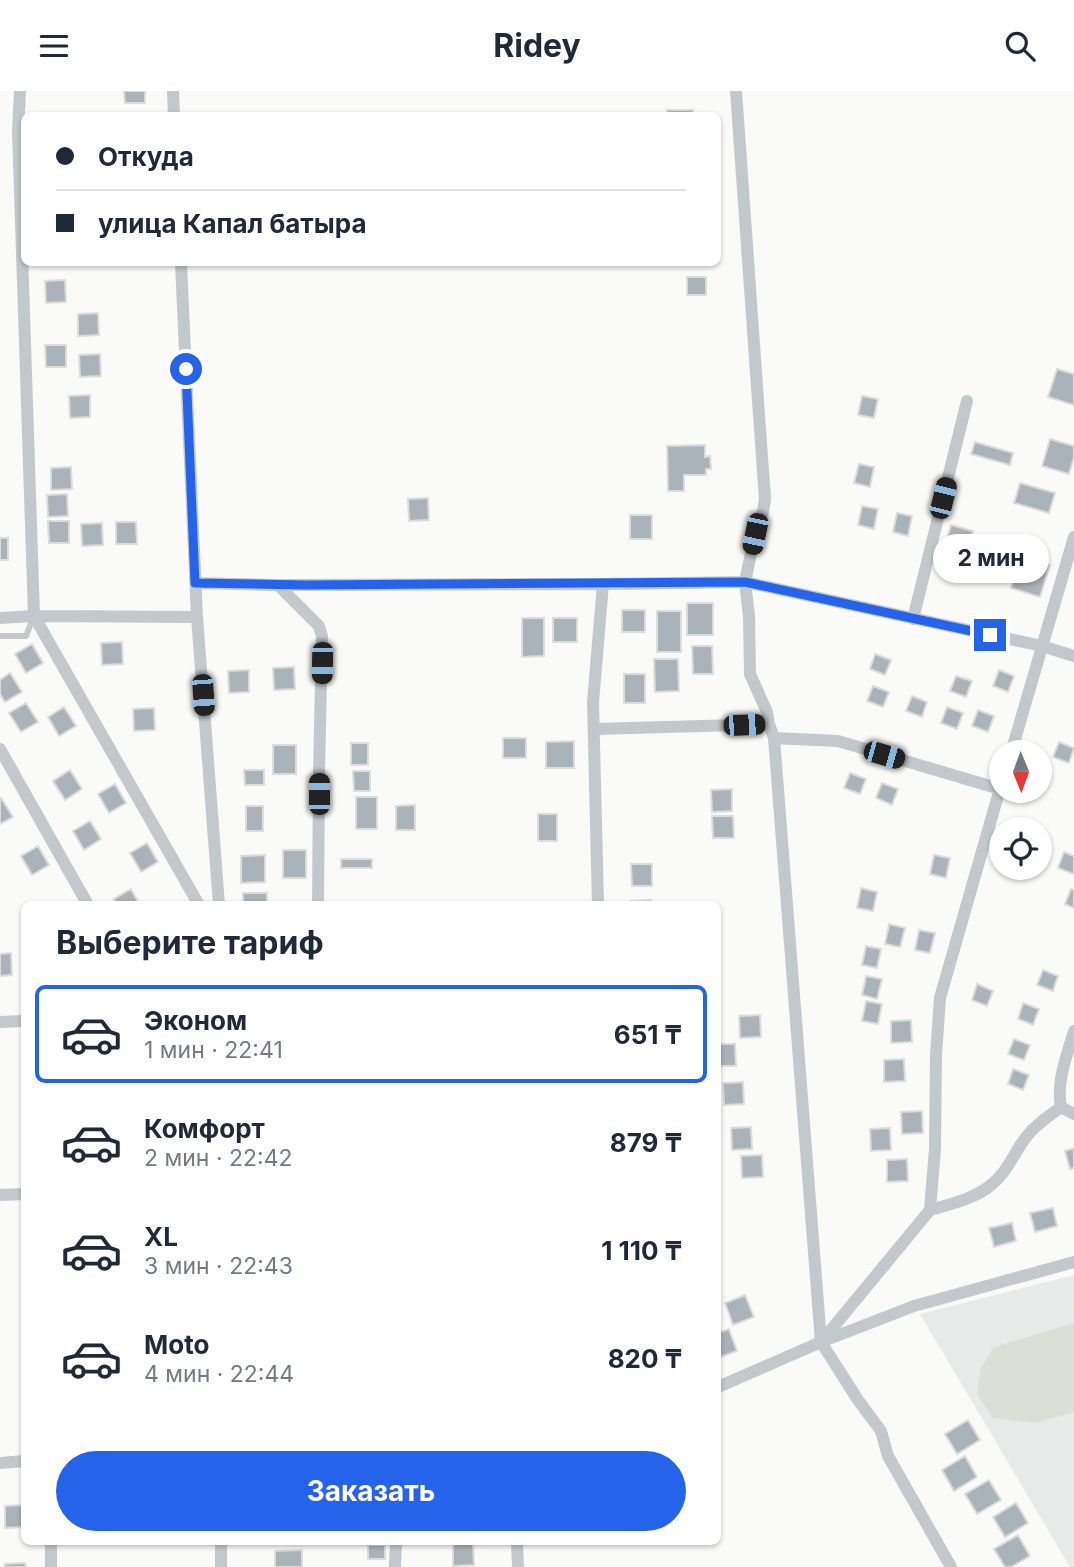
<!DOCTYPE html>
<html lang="ru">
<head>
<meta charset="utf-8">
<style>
	body { margin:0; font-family:Inter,sans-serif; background:#f6f6f7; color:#1f2937; height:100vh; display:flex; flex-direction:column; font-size:26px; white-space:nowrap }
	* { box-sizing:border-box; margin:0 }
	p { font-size:23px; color:#747a83 }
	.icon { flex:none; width:38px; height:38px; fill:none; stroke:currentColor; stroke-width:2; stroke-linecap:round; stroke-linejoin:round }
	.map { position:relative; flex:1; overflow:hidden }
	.panel { position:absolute; left:21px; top:810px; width:700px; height:644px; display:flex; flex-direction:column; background:#fff; border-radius:10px; box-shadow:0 2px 5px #0004 }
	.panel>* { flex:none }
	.guide { position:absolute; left:21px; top:21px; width:700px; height:154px; border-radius:10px; box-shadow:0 2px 5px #0004; display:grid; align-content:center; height:154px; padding:0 35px; background:#fff }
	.needle { width:46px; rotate:179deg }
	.tools { position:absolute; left:989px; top:649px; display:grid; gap:14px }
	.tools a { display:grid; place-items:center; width:63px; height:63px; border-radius:50%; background:#fff; box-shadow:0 2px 5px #0004; font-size:35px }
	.end { position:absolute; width:32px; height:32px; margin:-16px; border:9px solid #2563eb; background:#fff; box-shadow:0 0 0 4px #fff }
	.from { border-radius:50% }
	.bubble { position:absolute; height:49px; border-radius:24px; background:#fff; box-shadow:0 2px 5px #0004; font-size:23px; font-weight:700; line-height:49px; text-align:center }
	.car { position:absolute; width:21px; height:42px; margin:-21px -10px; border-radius:9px; box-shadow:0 0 5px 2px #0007; background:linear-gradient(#222 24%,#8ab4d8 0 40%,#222 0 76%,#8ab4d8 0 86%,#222 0) }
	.guide b { display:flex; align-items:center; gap:24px; height:66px; font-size:26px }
	.guide b+b { border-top:2px solid #e0e1e3 }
	.guide i { width:18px; height:18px; background:#1f2937 }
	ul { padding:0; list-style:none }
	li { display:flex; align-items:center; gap:21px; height:98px; margin:0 14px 10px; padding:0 21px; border:4px solid transparent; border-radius:10px }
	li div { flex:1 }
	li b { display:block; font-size:26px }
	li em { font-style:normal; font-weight:700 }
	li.selected { border-color:#2563eb }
	li>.icon { width:63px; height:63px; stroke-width:1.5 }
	h2 { padding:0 35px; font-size:32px; line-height:84px }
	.button { display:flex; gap:14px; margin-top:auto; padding:14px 35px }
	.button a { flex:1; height:80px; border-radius:42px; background:#2563eb; color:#fff; font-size:28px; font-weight:700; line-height:80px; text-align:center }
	header { display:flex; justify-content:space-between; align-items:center; height:91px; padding:0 35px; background:#fff; font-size:32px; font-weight:700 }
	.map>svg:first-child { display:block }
	.built { fill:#e8e9e9 }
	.green { fill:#dadfd7 }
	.building { fill:#aab3b9; stroke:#dcdcda; stroke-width:2 }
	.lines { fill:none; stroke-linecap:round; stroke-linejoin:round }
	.service { stroke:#c3c8cc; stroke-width:6 }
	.minor { stroke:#c3c8cc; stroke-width:12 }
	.route { stroke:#2563eb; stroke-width:9 }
</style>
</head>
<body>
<header><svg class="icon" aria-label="menu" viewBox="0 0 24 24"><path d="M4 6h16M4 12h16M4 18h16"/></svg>Ridey<svg class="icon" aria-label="search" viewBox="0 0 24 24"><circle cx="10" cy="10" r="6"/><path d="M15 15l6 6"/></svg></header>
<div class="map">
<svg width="1074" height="1476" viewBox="0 0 1074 1476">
	<rect width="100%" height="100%" fill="#fafaf8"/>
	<path class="built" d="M 1074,1184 L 1074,1476 L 1070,1476 L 920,1223 Z"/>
	<path class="green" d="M 1074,1232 L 1074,1321 L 1035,1332 L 993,1327 L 977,1303 L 981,1277 L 994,1256 Z"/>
	<path class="building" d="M 124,0 L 145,0 L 145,12 L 125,12 Z
		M 667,19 L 693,19 L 693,24 L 667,24 Z
		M 687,186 L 706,186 L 706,204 L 687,204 Z
		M 65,189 L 66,211 L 46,212 L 45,190 Z
		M 98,222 L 99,244 L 78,245 L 78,223 Z
		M 45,254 L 66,254 L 66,276 L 46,276 Z
		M 100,263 L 101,285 L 80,286 L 79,264 Z
		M 1057,278 L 1074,283 L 1074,314 L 1048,306 Z
		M 90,304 L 90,326 L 70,327 L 69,305 Z
		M 862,305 L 878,308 L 874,327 L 858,324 Z
		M 1050,348 L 1074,355 L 1074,366 L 1069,383 L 1042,375 Z
		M 975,351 L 1013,362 L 1010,374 L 971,363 Z
		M 705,354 L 705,366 L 710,365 L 711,378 L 706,378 L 706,384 L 684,384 L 684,400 L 668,400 L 667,355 Z
		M 859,373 L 874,376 L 870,396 L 854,392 Z
		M 71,376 L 72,398 L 51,399 L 51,377 Z
		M 1020,392 L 1055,402 L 1049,422 L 1014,412 Z
		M 67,403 L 68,425 L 48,426 L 47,404 Z
		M 428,407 L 429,429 L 409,430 L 408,408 Z
		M 862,415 L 878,418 L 874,438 L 858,434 Z
		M 897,422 L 912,425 L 908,445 L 893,441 Z
		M 630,424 L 652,424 L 652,448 L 630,448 Z
		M 48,430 L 69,430 L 69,452 L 49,452 Z
		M 116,431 L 136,431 L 137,453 L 116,453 Z
		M 102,432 L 103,454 L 82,455 L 81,433 Z
		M 951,434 L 973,440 L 963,474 L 941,467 Z
		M 0,447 L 8,447 L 8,469 L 0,469 Z
		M 1020,465 L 1050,474 L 1040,506 L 1011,497 Z
		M 687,512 L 713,512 L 713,544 L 687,544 Z
		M 622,519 L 645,519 L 645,541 L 622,541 Z
		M 657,520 L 681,520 L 681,561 L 657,561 Z
		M 522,527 L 544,527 L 544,565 L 522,566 Z
		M 553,527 L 577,527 L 577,551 L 553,551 Z
		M 122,551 L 123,573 L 102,574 L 101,552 Z
		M 32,553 L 43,572 L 26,582 L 15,563 Z
		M 692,555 L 712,555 L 713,583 L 693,583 Z
		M 875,563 L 891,569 L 885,584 L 870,578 Z
		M 654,568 L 678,568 L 679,600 L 655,601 Z
		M 294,576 L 295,598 L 274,599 L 273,577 Z
		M 249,579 L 249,601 L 229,602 L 228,580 Z
		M 999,579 L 1014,585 L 1008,601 L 993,595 Z
		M 10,582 L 22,601 L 5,611 L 0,603 L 0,589 Z
		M 624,583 L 645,583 L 645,612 L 624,612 Z
		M 956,585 L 972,590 L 966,606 L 950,600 Z
		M 873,595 L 889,601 L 883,616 L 867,610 Z
		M 912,605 L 927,611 L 922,626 L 906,620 Z
		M 26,612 L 38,631 L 21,641 L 9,622 Z
		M 64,616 L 76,635 L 59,645 L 48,626 Z
		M 947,616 L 963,622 L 957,638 L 941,632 Z
		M 154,617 L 155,639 L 134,640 L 133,618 Z
		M 978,619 L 994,625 L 988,641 L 972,635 Z
		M 503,647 L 526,647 L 526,667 L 503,667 Z
		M 574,650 L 574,677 L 546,677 L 546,651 Z
		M 1059,651 L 1074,657 L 1069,672 L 1053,666 Z
		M 351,652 L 368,652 L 368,674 L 351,674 Z
		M 273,654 L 296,654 L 296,683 L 273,683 Z
		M 70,679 L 82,698 L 65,709 L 53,690 Z
		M 244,679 L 264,679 L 264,694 L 245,694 Z
		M 353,680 L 370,680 L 370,700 L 354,700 Z
		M 850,682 L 866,688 L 860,703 L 844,697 Z
		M 1040,682 L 1047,684 L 1042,700 L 1040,699 Z
		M 882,692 L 898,698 L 892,714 L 876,707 Z
		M 115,693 L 126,712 L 109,722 L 98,703 Z
		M 732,698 L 732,720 L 712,721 L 711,699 Z
		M 356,706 L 377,706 L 377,738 L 356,738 Z
		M 1,707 L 13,726 L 0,733 L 0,708 Z
		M 415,714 L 415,739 L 396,739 L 396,715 Z
		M 246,715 L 263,715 L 263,740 L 246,740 Z
		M 538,723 L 557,723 L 557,750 L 538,750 Z
		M 712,725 L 733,725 L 734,747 L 713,747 Z
		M 90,730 L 101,748 L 84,759 L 73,740 Z
		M 147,752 L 158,771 L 141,781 L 130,762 Z
		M 38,755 L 49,774 L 32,784 L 21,765 Z
		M 283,759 L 306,759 L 306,787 L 283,787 Z
		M 1064,761 L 1074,765 L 1074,783 L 1058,777 Z
		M 265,764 L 265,791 L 241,792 L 241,765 Z
		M 934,764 L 950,767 L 946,787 L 930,783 Z
		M 341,768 L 372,768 L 372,777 L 341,777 Z
		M 631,773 L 652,773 L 652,795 L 632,795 Z
		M 861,797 L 877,801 L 873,820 L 857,817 Z
		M 131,798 L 140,814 L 117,814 L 114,808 Z
		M 1071,798 L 1074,799 L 1074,817 L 1065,813 Z
		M 243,802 L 267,802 L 267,814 L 243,814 Z
		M 651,809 L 651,814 L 631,814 L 631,810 Z
		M 889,833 L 905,837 L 900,856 L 885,853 Z
		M 919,839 L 935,842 L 930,862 L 915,859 Z
		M 866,855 L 881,858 L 877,877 L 862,874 Z
		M 11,862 L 12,884 L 0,885 L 0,863 Z
		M 1043,879 L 1058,885 L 1053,900 L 1037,894 Z
		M 866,885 L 882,888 L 877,908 L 862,904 Z
		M 977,893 L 993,900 L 987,915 L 972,909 Z
		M 866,910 L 882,913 L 878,933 L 862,930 Z
		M 1023,912 L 1039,918 L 1033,934 L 1018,928 Z
		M 760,924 L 761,946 L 740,947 L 739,925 Z
		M 911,929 L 912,951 L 891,952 L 891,930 Z
		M 1014,948 L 1030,954 L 1024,969 L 1008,963 Z
		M 718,953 L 735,953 L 736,975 L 718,975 Z
		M 904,968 L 905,990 L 884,991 L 884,969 Z
		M 1013,978 L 1029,984 L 1023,999 L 1008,993 Z
		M 743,991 L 744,1013 L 724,1014 L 723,992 Z
		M 922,1020 L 923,1042 L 902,1043 L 901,1021 Z
		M 751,1036 L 752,1058 L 732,1059 L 731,1037 Z
		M 890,1037 L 891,1059 L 871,1060 L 870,1038 Z
		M 1074,1057 L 1074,1077 L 1070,1078 L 1065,1060 Z
		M 762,1064 L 763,1086 L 742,1087 L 741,1065 Z
		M 907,1068 L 908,1090 L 887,1091 L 887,1069 Z
		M 1053,1117 L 1057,1135 L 1035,1141 L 1030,1122 Z
		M 1012,1132 L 1016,1150 L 994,1156 L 989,1137 Z
		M 745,1204 L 754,1226 L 733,1234 L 725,1212 Z
		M 729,1238 L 737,1260 L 718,1267 L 718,1242 Z
		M 968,1329 L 980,1349 L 957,1363 L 945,1343 Z
		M 965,1365 L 977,1386 L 954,1400 L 942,1379 Z
		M 989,1389 L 1001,1409 L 977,1423 L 965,1403 Z
		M 1016,1412 L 1028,1432 L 1005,1446 L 993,1426 Z
		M 24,1414 L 24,1436 L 5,1437 L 5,1415 Z
		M 1018,1444 L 1030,1465 L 1011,1476 L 1005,1476 L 994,1458 Z
		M 473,1452 L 474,1474 L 453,1475 L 453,1453 Z
		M 368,1454 L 385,1454 L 385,1468 L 368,1468 Z
		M 302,1459 L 302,1476 L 275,1476 L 275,1460 Z
		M 25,1472 L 26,1476 L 5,1476 L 5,1473 Z"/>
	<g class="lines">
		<path class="service" d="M 0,545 L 26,545 L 33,527"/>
		<path class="minor" d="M 20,0 L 18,40 L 34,525 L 199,814
			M 173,0 L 174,24
			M 736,0 L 765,408 L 763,421 L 755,443 L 745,491 L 749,525 L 750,583 L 767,621 L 769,633 L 774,647 L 821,1251 L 858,1309 L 881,1340 L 888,1365 L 951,1476
			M 181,172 L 197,526 L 219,814
			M 196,492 L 278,494 L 603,493 L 745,491 L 1042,555 L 1074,565
			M 278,494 L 319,535 L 322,545 L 319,681 L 318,814
			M 0,527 L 34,525 L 197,526
			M 913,528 L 967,310
			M 594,638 L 769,633
			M 774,647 L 838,650 L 1000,698
			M 0,658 L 88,814
			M 1011,662 L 1074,446
			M 598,814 L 593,611 L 603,493
			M 0,931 L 24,930
			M 1074,940 C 1067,965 1056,990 1061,1016 L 1074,1023
			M 0,1104 L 24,1103
			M 930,1119 C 951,1113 974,1108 991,1094 C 1008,1081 1014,1061 1027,1045 C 1036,1033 1049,1025 1061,1016
			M 821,1251 L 930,1119 L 935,1058 L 936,964 L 940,907 L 1001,694
			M 718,1296 L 821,1251 L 914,1215 L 1074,1171
			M 0,1372 L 24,1370
			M 517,1451 L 518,1476
			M 51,1476 L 51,1451
			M 221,1476 L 221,1451
			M 395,1476 L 396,1451"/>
	</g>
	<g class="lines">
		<path class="route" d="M 186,278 L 195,492 L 305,494 L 745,491 L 990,544"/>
	</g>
</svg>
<div class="tools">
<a><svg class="needle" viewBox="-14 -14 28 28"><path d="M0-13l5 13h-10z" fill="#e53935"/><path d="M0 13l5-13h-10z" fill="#747a83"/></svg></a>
<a><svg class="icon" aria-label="locate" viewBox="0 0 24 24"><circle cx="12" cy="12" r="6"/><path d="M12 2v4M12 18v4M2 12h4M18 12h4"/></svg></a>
</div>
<i class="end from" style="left:186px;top:278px"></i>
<i class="end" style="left:990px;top:544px"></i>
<div class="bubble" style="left:933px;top:443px;width:116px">2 мин</div>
<i class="car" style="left:943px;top:407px;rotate:14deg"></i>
<i class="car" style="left:755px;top:443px;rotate:192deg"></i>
<i class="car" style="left:322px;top:572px;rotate:181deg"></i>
<i class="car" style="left:203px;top:604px;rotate:176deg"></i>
<i class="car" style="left:744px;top:634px;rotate:88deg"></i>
<i class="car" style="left:884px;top:664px;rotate:106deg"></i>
<i class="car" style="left:319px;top:703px;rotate:0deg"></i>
<div class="guide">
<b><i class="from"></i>Откуда</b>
<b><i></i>улица Капал батыра</b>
</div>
<section class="panel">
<h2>Выберите тариф</h2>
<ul>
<li class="selected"><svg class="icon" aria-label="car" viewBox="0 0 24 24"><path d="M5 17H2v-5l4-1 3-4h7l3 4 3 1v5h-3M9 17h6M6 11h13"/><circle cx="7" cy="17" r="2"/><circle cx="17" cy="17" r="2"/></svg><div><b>Эконом</b><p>1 мин · 22:41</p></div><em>651 ₸</em></li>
<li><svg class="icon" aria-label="car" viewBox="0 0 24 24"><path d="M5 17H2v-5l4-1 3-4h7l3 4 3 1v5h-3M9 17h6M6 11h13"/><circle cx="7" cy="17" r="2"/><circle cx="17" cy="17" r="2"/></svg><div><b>Комфорт</b><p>2 мин · 22:42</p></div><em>879 ₸</em></li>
<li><svg class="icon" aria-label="car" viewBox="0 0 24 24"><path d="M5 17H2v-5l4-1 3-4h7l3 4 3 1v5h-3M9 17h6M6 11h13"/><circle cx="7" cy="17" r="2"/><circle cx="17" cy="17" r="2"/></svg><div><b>XL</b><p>3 мин · 22:43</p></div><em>1 110 ₸</em></li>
<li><svg class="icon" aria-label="car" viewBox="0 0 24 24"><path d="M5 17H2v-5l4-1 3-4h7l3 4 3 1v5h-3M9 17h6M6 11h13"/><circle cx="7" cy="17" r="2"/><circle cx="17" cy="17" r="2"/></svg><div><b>Moto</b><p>4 мин · 22:44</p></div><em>820 ₸</em></li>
</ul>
<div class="button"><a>Заказать</a></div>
</section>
</div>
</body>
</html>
